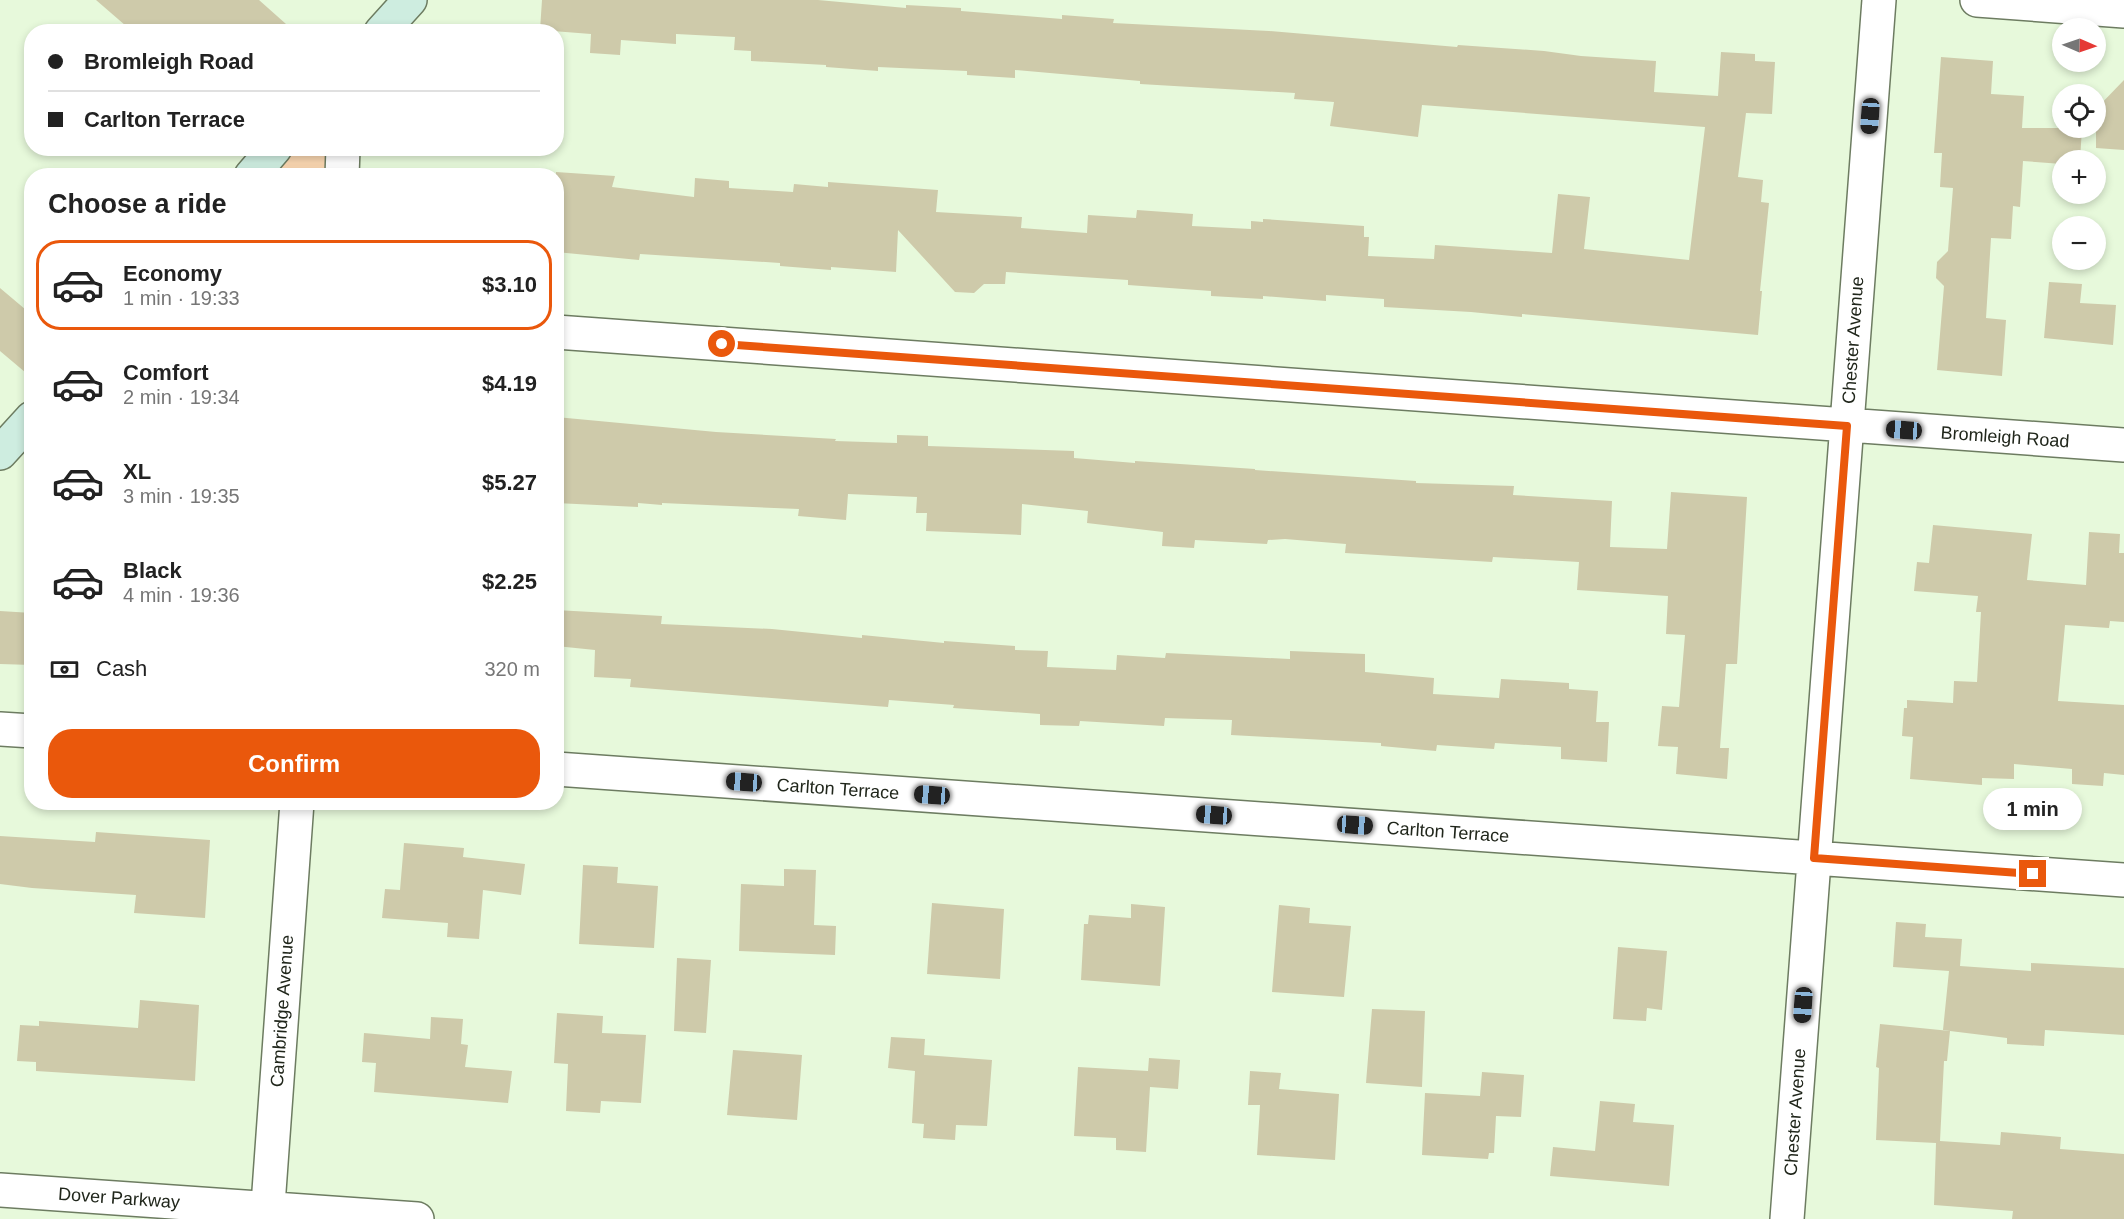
<!DOCTYPE html>
<html lang="en">
<head>
<meta charset="utf-8">
<style>
	body { margin:0; font-family:Helvetica,sans-serif; background:#f2f2f2; color:#222; height:100vh; display:flex; flex-direction:column; font-size:22px; white-space:nowrap }
	* { box-sizing:border-box; margin:0 }
	p { font-size:20px; color:#767676 }
	.icon { flex:none; width:33px; height:33px; fill:none; stroke:currentColor; stroke-width:2; stroke-linecap:round; stroke-linejoin:round }
	.map { position:relative; flex:1; overflow:hidden }
	.side { position:absolute; left:24px; top:168px; width:540px; height:642px; display:flex; flex-direction:column; background:#fff; border-radius:24px; box-shadow:0 3px 9px #0003 }
	.side>* { flex:none }
	.hud { position:absolute; left:24px; top:24px; width:540px; height:132px; border-radius:24px; box-shadow:0 3px 9px #0003; display:grid; align-content:center; height:132px; padding:0 24px; background:#fff }
	.needle { width:39px; rotate:92deg }
	.controls { position:absolute; left:2052px; top:18px; display:grid; gap:12px }
	.controls a { display:grid; place-items:center; width:54px; height:54px; border-radius:50%; background:#fff; box-shadow:0 3px 9px #0003; font-size:30px }
	.end { position:absolute; width:27px; height:27px; margin:-14px; border:8px solid #ea580c; background:#fff; box-shadow:0 0 0 3px #fff }
	.from { border-radius:50% }
	.bubble { position:absolute; height:42px; border-radius:21px; background:#fff; box-shadow:0 3px 9px #0003; font-size:20px; font-weight:800; line-height:42px; text-align:center }
	.car { position:absolute; width:18px; height:36px; margin:-18px -9px; border-radius:8px; box-shadow:0 0 4px 2px #0007; background:linear-gradient(#222 24%,#8ab4d8 0 40%,#222 0 76%,#8ab4d8 0 86%,#222 0) }
	.hud b { display:flex; align-items:center; gap:21px; height:57px; font-size:22px }
	.hud b+b { border-top:2px solid #e0e0e0 }
	.hud i { width:15px; height:15px; background:#222 }
	ul { padding:0; list-style:none }
	li { display:flex; align-items:center; gap:18px; height:90px; margin:0 12px 9px; padding:0 12px; border:3px solid transparent; border-radius:24px }
	li div { flex:1 }
	li b { display:block; font-size:22px }
	li em { font-style:normal; font-weight:800 }
	li.active { border-color:#ea580c }
	li>.icon { width:54px; height:54px; stroke-width:1.5 }
	h2 { padding:0 24px; font-size:27px; line-height:72px }
	.pay { display:flex; align-items:center; gap:15px; height:66px; padding:0 24px; font-size:22px }
	.pay p { margin-inline-start:auto }
	.action { display:flex; gap:12px; margin-top:auto; padding:12px 24px }
	.action a { flex:1; height:69px; border-radius:24px; background:#ea580c; color:#fff; font-size:24px; font-weight:800; line-height:69px; text-align:center }
	.map>svg:first-child { display:block }
	.green { fill:#f9d6b0 }
	.building { fill:#cecaaa }
	.lines { fill:none; stroke-linecap:round; stroke-linejoin:round }
	.street-casing { stroke:#6d7c61; stroke-width:36 }
	.secondary-casing { stroke:#6d7c61; stroke-width:36 }
	.street { stroke:#fff; stroke-width:33 }
	.secondary { stroke:#ceede0; stroke-width:33 }
	.route { stroke:#ea580c; stroke-width:8 }
	.labels { text-anchor:middle; stroke-width:4.5; stroke-linejoin:round; paint-order:stroke }
	.street-label { font-size:18px; fill:#20261b; stroke:#fff }
</style>
</head>
<body>
<div class="map">
<svg width="2124" height="1219" viewBox="0 0 2124 1219">
	<rect width="100%" height="100%" fill="#e7f9db"/>
	<path class="green" d="M 280,149 L 341,149 L 339,175 L 255,176 Z"/>
	<path class="building" d="M 96,0 L 259,0 L 295,32 L 133,32 Z
		M 542,0 L 818,0 L 906,8 L 906,5 L 961,8 L 961,11 L 1062,19 L 1062,15 L 1114,19 L 1113,23 L 1269,31 L 1457,47 L 1458,45 L 1544,51 L 1581,56 L 1656,61 L 1654,92 L 1718,96 L 1721,52 L 1755,54 L 1755,61 L 1775,62 L 1772,114 L 1746,113 L 1738,177 L 1763,180 L 1761,202 L 1769,203 L 1760,291 L 1762,291 L 1758,335 L 1522,314 L 1522,317 L 1471,312 L 1384,307 L 1384,299 L 1326,295 L 1326,301 L 1263,296 L 1263,299 L 1211,296 L 1211,291 L 1128,285 L 1128,280 L 1006,272 L 1005,284 L 984,284 L 974,293 L 955,292 L 898,230 L 896,272 L 831,267 L 831,270 L 780,266 L 780,263 L 640,254 L 639,260 L 556,252 L 556,172 L 615,176 L 612,187 L 694,197 L 695,178 L 729,181 L 729,188 L 793,192 L 794,184 L 828,187 L 828,182 L 938,190 L 936,212 L 1022,217 L 1021,228 L 1087,233 L 1088,215 L 1136,218 L 1137,210 L 1193,214 L 1192,226 L 1251,229 L 1251,221 L 1263,222 L 1263,219 L 1364,226 L 1364,237 L 1369,237 L 1368,256 L 1434,259 L 1435,245 L 1552,253 L 1558,194 L 1590,197 L 1584,249 L 1689,260 L 1705,127 L 1422,105 L 1418,137 L 1330,126 L 1334,102 L 1294,99 L 1295,93 L 1140,84 L 1140,81 L 1015,70 L 1015,78 L 967,75 L 967,71 L 878,67 L 878,71 L 826,67 L 826,65 L 751,61 L 751,51 L 734,50 L 735,37 L 676,34 L 676,44 L 621,40 L 620,55 L 590,53 L 591,34 L 540,30 Z
		M 1941,57 L 1993,61 L 1991,94 L 2024,96 L 2022,128 L 2082,128 L 2080,160 L 2062,160 L 2062,164 L 2023,161 L 2020,207 L 2013,206 L 2011,239 L 1991,238 L 1986,318 L 2006,320 L 2002,376 L 1937,370 L 1944,286 L 1936,278 L 1937,262 L 1948,251 L 1953,188 L 1940,187 L 1942,153 L 1934,153 Z
		M 2124,80 L 2124,150 L 2096,148 L 2096,109 Z
		M 2049,282 L 2082,284 L 2080,303 L 2116,305 L 2113,345 L 2044,338 Z
		M 0,288 L 32,315 L 32,378 L 0,351 Z
		M 556,417 L 716,432 L 836,439 L 835,441 L 897,443 L 897,435 L 928,436 L 928,446 L 1074,451 L 1074,458 L 1135,463 L 1135,461 L 1255,469 L 1255,470 L 1416,481 L 1416,483 L 1514,486 L 1513,495 L 1612,501 L 1610,547 L 1667,549 L 1671,492 L 1747,497 L 1737,664 L 1726,664 L 1720,748 L 1729,748 L 1727,779 L 1676,774 L 1678,747 L 1658,746 L 1662,706 L 1679,707 L 1685,635 L 1666,634 L 1668,596 L 1577,590 L 1579,562 L 1493,557 L 1492,562 L 1345,553 L 1346,544 L 1285,539 L 1268,540 L 1267,544 L 1195,540 L 1194,548 L 1162,546 L 1163,532 L 1087,523 L 1088,511 L 1022,504 L 1021,535 L 926,531 L 927,513 L 916,513 L 917,497 L 848,494 L 846,520 L 798,516 L 799,509 L 662,503 L 662,505 L 638,503 L 638,507 L 556,503 Z
		M 1933,525 L 2032,534 L 2027,580 L 2086,585 L 2089,532 L 2120,534 L 2119,553 L 2124,553 L 2124,622 L 2110,621 L 2109,628 L 2065,625 L 2058,701 L 2124,705 L 2124,775 L 2104,773 L 2103,786 L 2072,784 L 2072,769 L 2014,764 L 2014,779 L 1982,778 L 1982,785 L 1910,779 L 1913,737 L 1902,736 L 1904,708 L 1907,708 L 1907,700 L 1953,703 L 1954,681 L 1977,682 L 1981,612 L 1976,612 L 1978,596 L 1914,591 L 1917,562 L 1929,563 Z
		M 556,610 L 662,616 L 661,624 L 772,629 L 862,638 L 862,635 L 944,643 L 944,641 L 1015,646 L 1015,650 L 1048,651 L 1047,667 L 1116,670 L 1117,655 L 1165,658 L 1166,653 L 1290,659 L 1290,651 L 1365,654 L 1365,672 L 1434,678 L 1433,694 L 1499,698 L 1501,679 L 1569,683 L 1569,689 L 1598,691 L 1596,722 L 1609,722 L 1607,762 L 1561,759 L 1561,747 L 1495,743 L 1494,749 L 1437,745 L 1436,751 L 1381,746 L 1381,743 L 1231,735 L 1232,720 L 1165,718 L 1164,726 L 1080,721 L 1079,726 L 1040,725 L 1040,714 L 953,708 L 954,705 L 889,700 L 888,707 L 630,687 L 631,679 L 594,677 L 595,650 L 556,646 Z
		M 0,611 L 32,613 L 32,665 L 0,664 Z
		M 96,832 L 210,840 L 205,918 L 134,913 L 136,895 L 32,888 L 0,884 L 0,836 L 95,842 Z
		M 404,843 L 464,848 L 463,857 L 525,864 L 521,895 L 483,890 L 479,939 L 447,937 L 448,923 L 382,918 L 385,889 L 400,890 Z
		M 583,865 L 618,867 L 617,883 L 658,886 L 654,948 L 579,944 Z
		M 784,869 L 816,870 L 814,925 L 836,926 L 835,955 L 739,951 L 741,884 L 784,886 Z
		M 932,903 L 1004,909 L 1000,979 L 927,974 Z
		M 1131,904 L 1165,907 L 1160,986 L 1081,980 L 1084,924 L 1088,924 L 1089,915 L 1131,918 Z
		M 1279,905 L 1310,908 L 1309,923 L 1351,926 L 1344,997 L 1272,992 Z
		M 1896,922 L 1926,924 L 1925,937 L 1962,939 L 1960,966 L 2031,971 L 2031,963 L 2124,968 L 2124,1035 L 2045,1030 L 2044,1046 L 2007,1044 L 2007,1038 L 1950,1031 L 1947,1061 L 1944,1061 L 1940,1141 L 2000,1145 L 2001,1132 L 2061,1137 L 2060,1149 L 2124,1154 L 2124,1219 L 2012,1219 L 2013,1211 L 1934,1205 L 1936,1143 L 1876,1140 L 1879,1068 L 1876,1067 L 1880,1024 L 1950,1031 L 1943,1030 L 1949,971 L 1893,967 Z
		M 1618,947 L 1667,951 L 1662,1010 L 1647,1008 L 1646,1021 L 1613,1019 Z
		M 677,958 L 711,960 L 706,1033 L 674,1031 Z
		M 140,1000 L 199,1005 L 195,1081 L 36,1071 L 36,1062 L 17,1061 L 20,1025 L 39,1026 L 39,1021 L 138,1028 Z
		M 1372,1009 L 1425,1011 L 1422,1087 L 1366,1083 Z
		M 557,1013 L 603,1016 L 602,1033 L 646,1035 L 641,1103 L 601,1101 L 600,1113 L 566,1111 L 568,1064 L 554,1063 Z
		M 431,1017 L 463,1019 L 461,1044 L 468,1045 L 465,1067 L 512,1071 L 508,1103 L 374,1092 L 376,1063 L 362,1062 L 364,1033 L 430,1039 Z
		M 891,1037 L 925,1039 L 924,1055 L 992,1060 L 987,1126 L 956,1125 L 955,1140 L 923,1138 L 924,1124 L 912,1123 L 915,1071 L 888,1068 Z
		M 733,1050 L 802,1055 L 797,1120 L 727,1115 Z
		M 1149,1058 L 1180,1060 L 1178,1089 L 1150,1087 L 1146,1152 L 1116,1150 L 1116,1138 L 1074,1136 L 1078,1067 L 1148,1071 Z
		M 1250,1071 L 1281,1073 L 1279,1089 L 1339,1094 L 1335,1160 L 1257,1155 L 1260,1105 L 1248,1105 Z
		M 1482,1072 L 1524,1075 L 1521,1117 L 1496,1116 L 1494,1153 L 1489,1153 L 1488,1159 L 1422,1155 L 1425,1093 L 1480,1096 Z
		M 1600,1101 L 1635,1104 L 1633,1122 L 1674,1125 L 1669,1186 L 1550,1176 L 1553,1147 L 1595,1151 Z"/>
	<g class="lines">
		<g class="street-casing">
			<path id="street" d="M 1977,0 L 2124,11
				M 342,176 L 343,148
				M 556,332 L 2124,445
				M 0,729 L 32,731
				M 556,769 L 2124,880
				M 0,1190 L 417,1219
				M 267,1219 L 297,802
				M 1787,1219 L 1879,0"/>
		</g>
		<g class="secondary-casing">
			<path id="secondary" d="M 381,32 L 410,0
				M 251,176 L 275,148
				M 0,453 L 32,418"/>
		</g>
		<use href="#street" class="street"/>
		<use href="#secondary" class="secondary"/>
	</g>
	<g class="lines">
		<path class="route" d="M 722,344 L 1847,426 L 1814,858 L 2033,874"/>
	</g>
	<g class="labels">
		<g class="street-label">
			<text transform="translate(1853 340) rotate(-86)" y="6">Chester Avenue</text>
			<text transform="translate(2005 437) rotate(4)" y="6">Bromleigh Road</text>
			<text transform="translate(838 789) rotate(4)" y="6">Carlton Terrace</text>
			<text transform="translate(1448 832) rotate(4)" y="6">Carlton Terrace</text>
			<text transform="translate(282 1011) rotate(-86)" y="6">Cambridge Avenue</text>
			<text transform="translate(1795 1112) rotate(-86)" y="6">Chester Avenue</text>
			<text transform="translate(119 1198) rotate(4)" y="6">Dover Parkway</text>
		</g>
	</g>
</svg>
<div class="controls">
<a><svg class="needle" viewBox="-14 -14 28 28"><path d="M0-13l5 13h-10z" fill="#e53935"/><path d="M0 13l5-13h-10z" fill="#767676"/></svg></a>
<a><svg class="icon" aria-label="locate" viewBox="0 0 24 24"><circle cx="12" cy="12" r="6"/><path d="M12 2v4M12 18v4M2 12h4M18 12h4"/></svg></a>
<a>+</a>
<a>−</a>
</div>
<i class="end from" style="left:722px;top:344px"></i>
<i class="end" style="left:2033px;top:874px"></i>
<div class="bubble" style="left:1983px;top:788px;width:99px">1 min</div>
<i class="car" style="left:1870px;top:116px;rotate:184deg"></i>
<i class="car" style="left:1904px;top:430px;rotate:274deg"></i>
<i class="car" style="left:744px;top:782px;rotate:274deg"></i>
<i class="car" style="left:932px;top:795px;rotate:274deg"></i>
<i class="car" style="left:1214px;top:815px;rotate:274deg"></i>
<i class="car" style="left:1355px;top:825px;rotate:94deg"></i>
<i class="car" style="left:1803px;top:1005px;rotate:184deg"></i>
<div class="hud">
<b><i class="from"></i>Bromleigh Road</b>
<b><i></i>Carlton Terrace</b>
</div>
<section class="side">
<h2>Choose a ride</h2>
<ul>
<li class="active"><svg class="icon" aria-label="car" viewBox="0 0 24 24"><path d="M5 17H2v-5l4-1 3-4h7l3 4 3 1v5h-3M9 17h6M6 11h13"/><circle cx="7" cy="17" r="2"/><circle cx="17" cy="17" r="2"/></svg><div><b>Economy</b><p>1 min · 19:33</p></div><em>$3.10</em></li>
<li><svg class="icon" aria-label="car" viewBox="0 0 24 24"><path d="M5 17H2v-5l4-1 3-4h7l3 4 3 1v5h-3M9 17h6M6 11h13"/><circle cx="7" cy="17" r="2"/><circle cx="17" cy="17" r="2"/></svg><div><b>Comfort</b><p>2 min · 19:34</p></div><em>$4.19</em></li>
<li><svg class="icon" aria-label="car" viewBox="0 0 24 24"><path d="M5 17H2v-5l4-1 3-4h7l3 4 3 1v5h-3M9 17h6M6 11h13"/><circle cx="7" cy="17" r="2"/><circle cx="17" cy="17" r="2"/></svg><div><b>XL</b><p>3 min · 19:35</p></div><em>$5.27</em></li>
<li><svg class="icon" aria-label="car" viewBox="0 0 24 24"><path d="M5 17H2v-5l4-1 3-4h7l3 4 3 1v5h-3M9 17h6M6 11h13"/><circle cx="7" cy="17" r="2"/><circle cx="17" cy="17" r="2"/></svg><div><b>Black</b><p>4 min · 19:36</p></div><em>$2.25</em></li>
</ul>
<div class="pay"><svg class="icon" aria-label="cash" viewBox="0 0 24 24"><path d="M3 7h18v10H3z"/><circle cx="12" cy="12" r="2"/></svg>Cash<p>320 m</p></div>
<div class="action"><a>Confirm</a></div>
</section>
</div>
</body>
</html>
